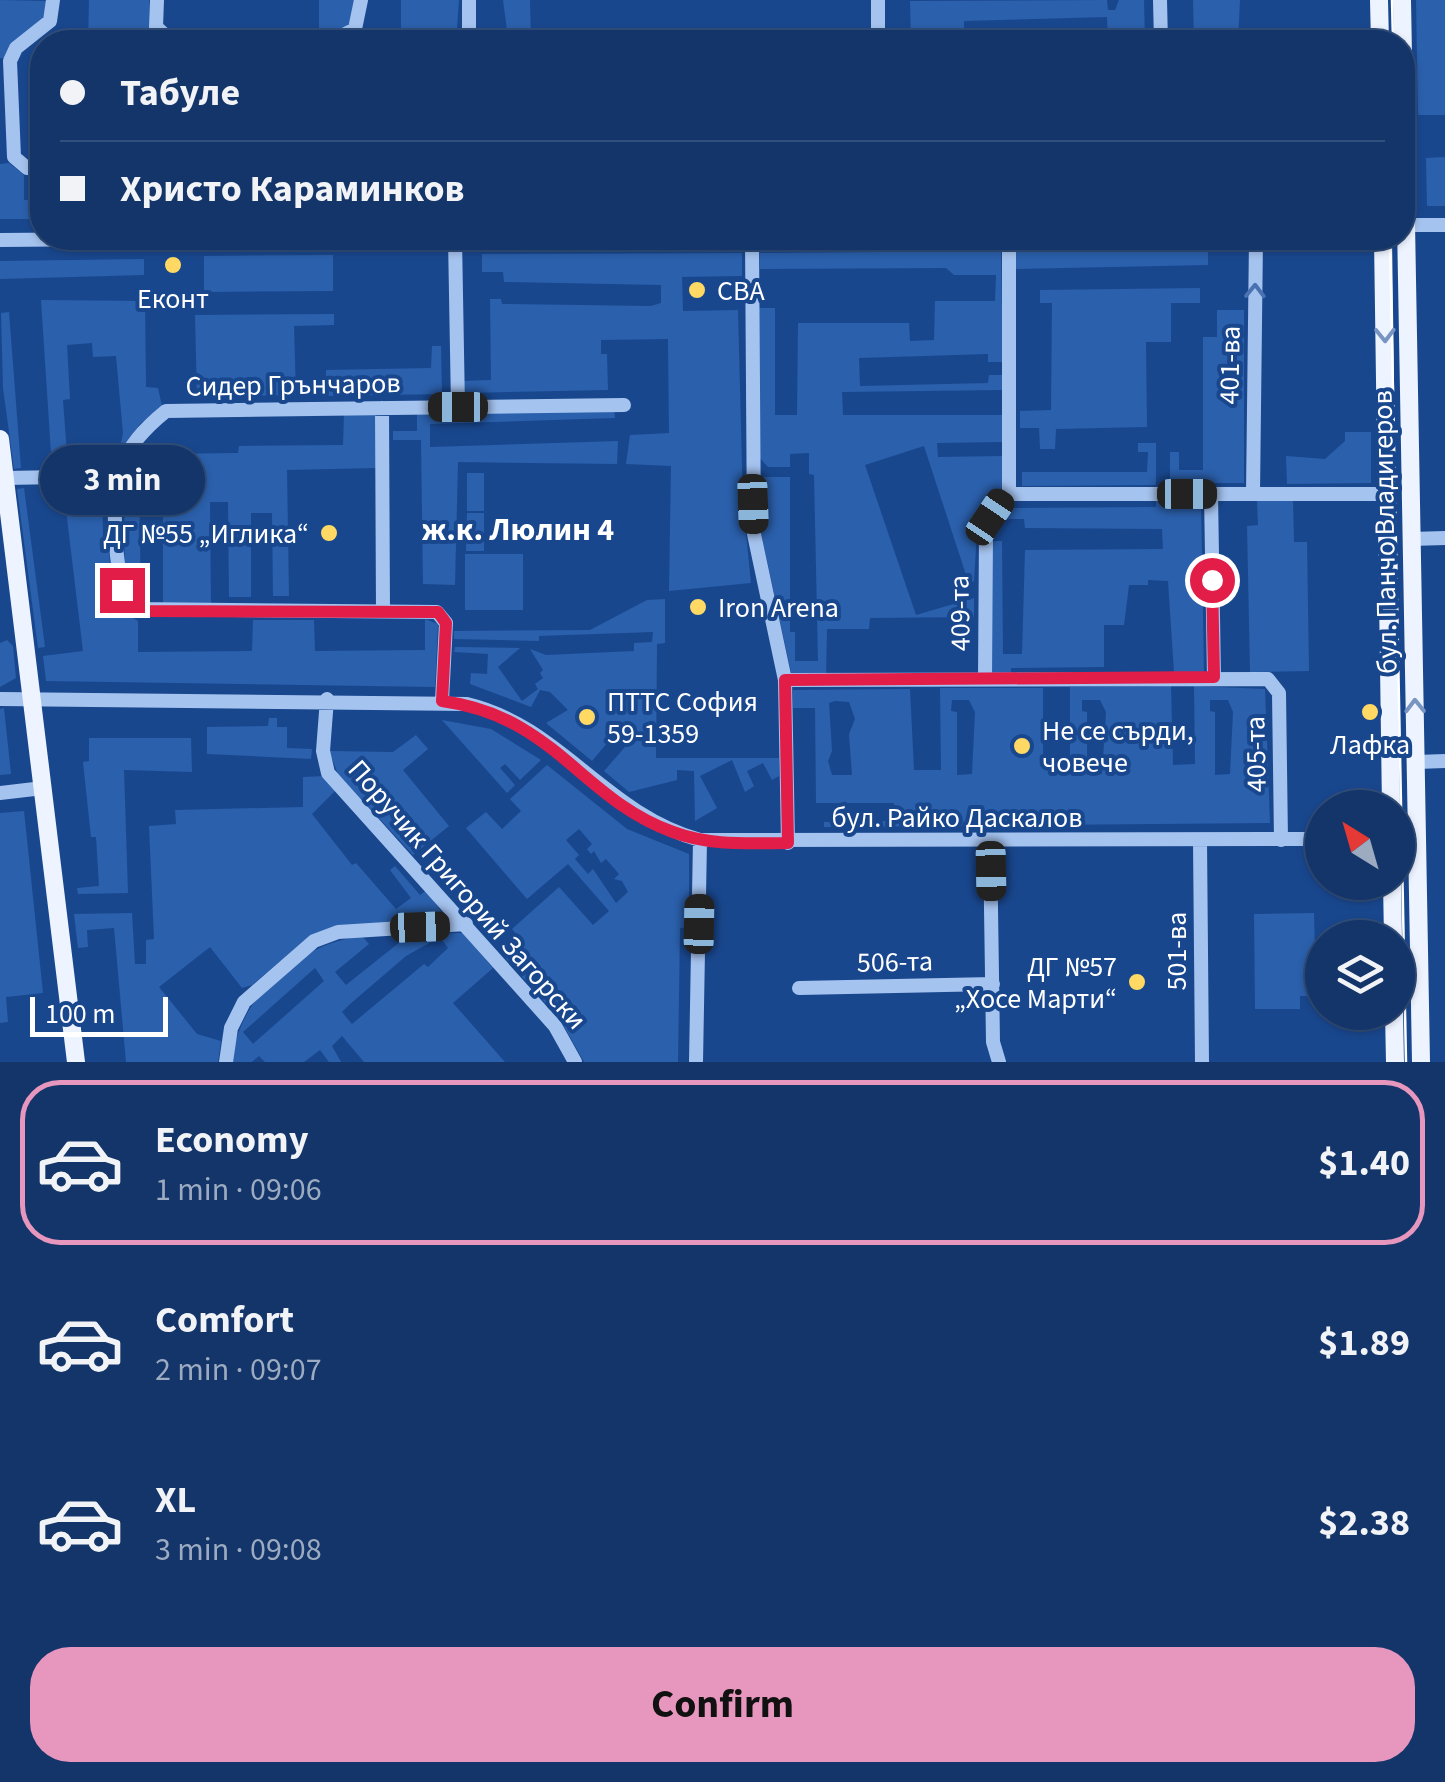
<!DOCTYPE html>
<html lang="en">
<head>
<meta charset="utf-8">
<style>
	body { margin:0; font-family:"Source Sans 3",sans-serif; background:#1c3d70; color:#f1f3f6; height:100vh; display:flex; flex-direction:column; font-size:38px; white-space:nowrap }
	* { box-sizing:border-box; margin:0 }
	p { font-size:32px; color:#9dabc1 }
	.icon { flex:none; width:55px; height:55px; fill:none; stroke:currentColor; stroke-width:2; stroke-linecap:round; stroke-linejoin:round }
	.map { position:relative; height:1062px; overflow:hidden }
	.details { display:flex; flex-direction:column; background:#13356a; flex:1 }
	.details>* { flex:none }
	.hud { position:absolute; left:30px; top:30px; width:1385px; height:220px; border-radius:40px; box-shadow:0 2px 8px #0004,0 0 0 2px #32507e; display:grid; align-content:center; height:220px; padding:0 30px; background:#13356a }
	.needle { width:65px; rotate:323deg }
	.tools { position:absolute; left:1305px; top:790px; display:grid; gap:20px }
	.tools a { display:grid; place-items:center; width:110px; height:110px; border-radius:50%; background:#13356a; box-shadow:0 2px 8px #0004,0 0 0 2px #32507e; font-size:50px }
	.scale { position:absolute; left:30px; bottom:25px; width:138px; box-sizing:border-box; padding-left:10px; border:5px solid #fff; border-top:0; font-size:28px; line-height:35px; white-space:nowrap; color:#fff; -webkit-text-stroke:8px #19478e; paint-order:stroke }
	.end { position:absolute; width:45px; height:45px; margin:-22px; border:12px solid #e11d48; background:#fff; box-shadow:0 0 0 5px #fff }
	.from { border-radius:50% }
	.bubble { position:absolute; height:70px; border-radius:35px; background:#13356a; box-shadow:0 2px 8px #0004,0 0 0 2px #32507e; font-size:32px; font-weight:700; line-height:70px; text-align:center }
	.car { position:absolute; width:30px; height:60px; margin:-30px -15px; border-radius:12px; box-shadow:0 0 8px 2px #0007; background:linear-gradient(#222 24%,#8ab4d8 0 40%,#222 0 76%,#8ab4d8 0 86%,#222 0) }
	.hud b { display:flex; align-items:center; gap:35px; height:95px; font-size:38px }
	.hud b+b { border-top:2px solid #32507e }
	.hud i { width:25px; height:25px; background:#f1f3f6 }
	ul { padding:18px 0 0; list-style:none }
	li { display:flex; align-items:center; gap:30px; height:165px; margin:0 20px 15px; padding:0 10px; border:5px solid transparent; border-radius:40px }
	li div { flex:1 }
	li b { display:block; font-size:38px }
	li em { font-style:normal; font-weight:700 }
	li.active { border-color:#e797bd }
	li>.icon { width:90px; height:90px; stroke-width:1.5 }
	.primary-button { display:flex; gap:20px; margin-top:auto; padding:20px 30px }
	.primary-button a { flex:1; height:115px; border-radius:40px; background:#e797bd; color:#111; font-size:40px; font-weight:700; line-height:115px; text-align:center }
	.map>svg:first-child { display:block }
	.green { fill:#2b60ac; fill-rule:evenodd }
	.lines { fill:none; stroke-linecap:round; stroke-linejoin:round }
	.minor { stroke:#a5c3ef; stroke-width:14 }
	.major { stroke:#edf3ff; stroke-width:18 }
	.tram { stroke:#fff; stroke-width:2.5 }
	.oneway { stroke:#4a72b0 }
	.oneway2 { stroke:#7894c1 }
	.route { stroke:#e11d48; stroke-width:12 }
	.poi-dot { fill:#ffd963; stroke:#19478e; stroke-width:4 }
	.labels { text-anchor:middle; stroke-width:8; stroke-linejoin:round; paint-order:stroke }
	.poi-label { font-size:28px; fill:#fff; stroke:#19478e; text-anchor:start }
	.street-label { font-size:28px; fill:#fff; stroke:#19478e }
	.quarter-label { font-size:32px; font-weight:bold; fill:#fff; stroke:#19478e }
</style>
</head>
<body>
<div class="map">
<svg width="1445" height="1062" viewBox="0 0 1445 1062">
	<rect width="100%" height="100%" fill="#19478e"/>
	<path class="green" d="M 0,0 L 46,1 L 47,19 L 7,58 L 0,58 Z
		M 89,0 L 149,0 L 150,34 L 157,42 L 88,42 Z
		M 319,0 L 355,0 L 354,21 L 342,33 L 319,33 Z
		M 401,0 L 459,0 L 456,42 L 401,42 Z
		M 503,0 L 530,0 L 531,42 L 502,42 L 502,31 L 507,30 Z
		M 1107,0 L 1108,10 L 1115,10 L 1119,0 L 1144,0 L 1145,42 L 1108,42 L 1107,17 L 964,21 L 964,42 L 911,42 L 910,1 Z
		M 1193,0 L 1240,0 L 1238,42 L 1194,42 Z
		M 1416,0 L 1445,0 L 1445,115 L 1418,115 Z
		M 1445,157 L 1445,206 L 1427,206 L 1426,158 Z
		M 9,163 L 24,175 L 24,200 L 29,200 L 30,206 L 42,206 L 42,219 L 0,219 L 0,164 Z
		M 1208,248 L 1208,265 L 1016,269 L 1016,251 Z
		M 1001,251 L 1003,362 L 988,362 L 988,354 L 859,358 L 860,386 L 988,383 L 989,375 L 1002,375 L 1003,390 L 842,392 L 843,415 L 1003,415 L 1003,442 L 937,443 L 938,457 L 1003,456 L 1003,487 L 982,513 L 977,532 L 974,581 L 969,584 L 924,446 L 865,465 L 916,615 L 974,598 L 974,617 L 870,618 L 869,629 L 827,629 L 826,677 L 792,677 L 761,532 L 761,477 L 790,477 L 790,632 L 795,632 L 795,661 L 818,661 L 814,475 L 809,474 L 809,453 L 790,454 L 790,467 L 768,467 L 758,456 L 757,308 L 775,308 L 775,415 L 797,415 L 798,323 L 909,323 L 910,341 L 934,340 L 935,301 L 995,301 L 996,275 L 954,275 L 946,268 L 760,269 L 760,253 Z
		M 742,253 L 742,276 L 682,277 L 683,311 L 738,310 L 743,505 L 751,583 L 669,591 L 671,466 L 626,464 L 630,435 L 669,433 L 668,339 L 601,340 L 601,354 L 607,354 L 608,390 L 462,393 L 462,381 L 491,380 L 490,299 L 501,299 L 502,304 L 651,306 L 661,303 L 661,285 L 504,282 L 503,272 L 482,272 L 482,254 Z
		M 333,255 L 333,291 L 204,292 L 204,256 Z
		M 144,259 L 144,275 L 0,279 L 0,261 Z
		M 1200,288 L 1200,303 L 1171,303 L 1171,342 L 1146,342 L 1147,427 L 1056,429 L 1055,449 L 1040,449 L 1039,428 L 1020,428 L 1020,411 L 1051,410 L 1052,303 L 1040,303 L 1040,290 Z
		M 41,300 L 145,301 L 146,387 L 158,388 L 162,406 L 140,424 L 117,459 L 100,460 L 99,445 L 121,443 L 123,433 L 116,356 L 93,357 L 92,343 L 67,345 L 70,399 L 63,400 L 68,468 L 52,469 Z
		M 1217,310 L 1244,310 L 1244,483 L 1170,483 L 1170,452 L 1179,452 L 1179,470 L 1203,470 L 1203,337 L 1217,337 Z
		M 9,312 L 21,468 L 14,469 L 3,388 L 1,313 Z
		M 334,314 L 334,325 L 294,326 L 296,395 L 197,397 L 195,315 Z
		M 432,346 L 441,346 L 442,394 L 326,396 L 326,370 L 431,368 Z
		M 614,410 L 615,418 L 430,424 L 430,447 L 618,441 L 617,464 L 458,462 L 455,585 L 423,584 L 421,440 L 393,440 L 393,431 L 417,431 L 417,413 Z
		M 376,413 L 377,468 L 287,470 L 289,596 L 273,596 L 272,513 L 251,513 L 251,597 L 229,597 L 228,502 L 210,502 L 211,606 L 163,606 L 163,472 L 139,473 L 141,606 L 125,591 L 124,473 L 134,462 L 153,462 L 153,454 L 238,453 L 239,446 L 343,445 L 344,414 Z
		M 1345,432 L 1371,432 L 1371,483 L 1287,484 L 1286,456 L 1325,459 L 1345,441 Z
		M 1138,443 L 1156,443 L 1156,485 L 1022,486 L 1022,472 L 1147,472 L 1148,452 L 1138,452 Z
		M 467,473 L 484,473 L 484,511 L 467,511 Z
		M 63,485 L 102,485 L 103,536 L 108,536 L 112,593 L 121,611 L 138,621 L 138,652 L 252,651 L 253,620 L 314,620 L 315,651 L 425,650 L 425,619 L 438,624 L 435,687 L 46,681 L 43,656 L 83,651 Z
		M 24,488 L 45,647 L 38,648 L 17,489 Z
		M 1156,500 L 1201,500 L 1204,672 L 1174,672 L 1168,581 L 1148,580 L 1148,585 L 1129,585 L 1124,625 L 1104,625 L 1104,667 L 1011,668 L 1011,676 L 991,677 L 991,541 L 1002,541 L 1003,654 L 1022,654 L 1025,550 L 1163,549 L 1162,529 L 1025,528 L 1024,519 L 1007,519 L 1007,508 L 1156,507 Z
		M 1257,500 L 1293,500 L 1294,542 L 1307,542 L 1309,671 L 1250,672 L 1247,526 L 1258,525 Z
		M 467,513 L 484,513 L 484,551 L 466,551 Z
		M 465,554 L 523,554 L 523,610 L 465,610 Z
		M 665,599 L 665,643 L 657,644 L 656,758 L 779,758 L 779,776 L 772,780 L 763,763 L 747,771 L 754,786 L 745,792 L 732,760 L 700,776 L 717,808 L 695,821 L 694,771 L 677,770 L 677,780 L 629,792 L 604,771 L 625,747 L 613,736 L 592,761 L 546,723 L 568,710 L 550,692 L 540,690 L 531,707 L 470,684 L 471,673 L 487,674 L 488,654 L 454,652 L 455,647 L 520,648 L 498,667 L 522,701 L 538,689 L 535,684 L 543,678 L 540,673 L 543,670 L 530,649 L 546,655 L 634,651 L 634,643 L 652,642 L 653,632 L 539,636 L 539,641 L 454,639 L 454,631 L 590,630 L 647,600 Z
		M 7,640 L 13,646 L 16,678 L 0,687 L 0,643 Z
		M 1171,686 L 1173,765 L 1195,764 L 1194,686 L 1265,689 L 1270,823 L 824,827 L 824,822 L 893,821 L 894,803 L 816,803 L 815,708 L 793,708 L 793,690 L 910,689 L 914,770 L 941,770 L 940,688 L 1043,688 L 1043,766 L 1070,767 L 1070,687 ZM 952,700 L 969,700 L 975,712 L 972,774 L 957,775 L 957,712 L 951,711 ZM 1082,700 L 1100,700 L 1106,712 L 1102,774 L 1087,775 L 1087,712 L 1082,711 ZM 1210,700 L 1228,700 L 1233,712 L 1230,774 L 1215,775 L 1215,712 L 1210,711 ZM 835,701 L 849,702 L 855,719 L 849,734 L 852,775 L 832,775 L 828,761 L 832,751 L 829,703 Z
		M 4,708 L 11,774 L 0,775 L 0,709 Z
		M 269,718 L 277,718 L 277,727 L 287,727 L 287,748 L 312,749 L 311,759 L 207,754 L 207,727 L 268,726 Z
		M 442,720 L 491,729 L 541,760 L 520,780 L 505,764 L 500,768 L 515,785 L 507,793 Z
		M 416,735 L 428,749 L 403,770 L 449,826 L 413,855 L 338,774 L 329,751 L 393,752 Z
		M 89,738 L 191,738 L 192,772 L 124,770 L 128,893 L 78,894 L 77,888 L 99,886 L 96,837 L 91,837 L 83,762 L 89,761 Z
		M 547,765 L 627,829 L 689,854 L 689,927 L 680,928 L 678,1062 L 584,1062 L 561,1021 L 504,956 L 521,940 L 512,929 L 559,887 L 593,925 L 609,911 L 568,864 L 527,899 L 466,828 L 486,812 L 502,829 L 521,811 L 510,799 ZM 579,829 L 592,844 L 587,849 L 591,854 L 594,851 L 601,863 L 606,859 L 619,874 L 614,879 L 622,881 L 628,892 L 616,903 L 593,869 L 588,874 L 575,859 L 579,855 L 566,840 Z
		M 326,776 L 337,789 L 312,814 L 352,865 L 356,863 L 396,909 L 411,898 L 390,870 L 395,866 L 420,895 L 427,890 L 446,919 L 304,941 L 252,985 L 242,988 L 210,947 L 159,987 L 197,1034 L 221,1041 L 218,1062 L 126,1062 L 114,928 L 87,930 L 88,947 L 78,948 L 74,914 L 132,913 L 135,964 L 146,964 L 146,940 L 154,939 L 149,826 L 176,824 L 175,810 L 303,807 L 303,777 Z
		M 24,811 L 43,993 L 6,997 L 8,1022 L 0,1023 L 0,813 Z
		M 1314,913 L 1316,996 L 1300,996 L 1300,1009 L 1255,1009 L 1254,914 Z
		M 463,933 L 493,968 L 453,1003 L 505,1062 L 364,1062 L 342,1036 L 332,1046 L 341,1062 L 329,1062 L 320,1050 L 304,1062 L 265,1062 L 259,1056 L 252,1062 L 232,1062 C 238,997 298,944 362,936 L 369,944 L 335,972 L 346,985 L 410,934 ZM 440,937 L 448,948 L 428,967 L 424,964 L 352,1024 L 342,1012 L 349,1005 L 406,956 ZM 315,968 L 324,981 L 253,1044 L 243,1032 Z"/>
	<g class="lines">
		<path class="minor" d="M 157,0 L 156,27 L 169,39 L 336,39 L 355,29 L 361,0
			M 469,0 L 469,42
			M 878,0 L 878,42
			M 1160,0 L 1161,42
			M 42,169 L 27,168 L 14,157 L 10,61 L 16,48 L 50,21 L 53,0
			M 1402,225 L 1445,225
			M 455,238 L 458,407
			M 752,238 L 754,534 L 785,680 L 788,843
			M 1009,238 L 1009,494
			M 0,240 L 228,238
			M 382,408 L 383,611
			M 5,478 L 117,476
			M 1009,494 L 1387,494
			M 1211,494 L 1214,677
			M 1253,494 L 1256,238
			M 1411,539 L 1445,538
			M 985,679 L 986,533 L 991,517 L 1009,494
			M 785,680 L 1268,679 L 1279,693 L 1281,840
			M 0,699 L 467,704 C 560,726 605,814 700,840 L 1322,839
			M 327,699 L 323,751 L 328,773 L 555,1026 L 575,1062
			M 442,701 L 446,623 L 437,612 L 133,609 C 114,591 111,497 119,472 C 128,446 145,428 166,411 L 624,405
			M 1417,762 L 1445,761
			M 0,793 L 43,788
			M 1398,839 L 1417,838
			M 1200,840 L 1202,1062
			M 990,841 L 993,1042 L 999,1062
			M 799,988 L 993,984
			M 226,1062 L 231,1028 L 244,1002 L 314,941 L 338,932 L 466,924
			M 696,1062 L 700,840"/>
		<path class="major" d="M 1379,0 L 1380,42
			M 1402,0 L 1421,1062
			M 1383,238 L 1391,808
			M 0,439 L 76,1062
			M 1392,882 L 1393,938
			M 1394,1012 L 1395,1062"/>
		<path class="tram" d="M 1392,0 L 1393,42
			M 1390,238 L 1406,1062"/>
	</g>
	<defs><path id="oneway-chevron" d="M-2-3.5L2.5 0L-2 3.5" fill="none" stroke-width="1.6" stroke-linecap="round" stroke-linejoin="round" transform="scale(2.5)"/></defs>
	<use class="oneway" href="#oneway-chevron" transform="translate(1255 291) rotate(-89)"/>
	<g class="oneway2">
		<use href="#oneway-chevron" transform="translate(1385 335) rotate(89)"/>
		<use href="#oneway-chevron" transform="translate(1415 706) rotate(-91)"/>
	</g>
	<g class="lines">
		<path class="route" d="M 122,590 L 128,604 L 140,611 L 438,612 L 446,623 L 442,701 C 555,716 581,799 673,832 C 710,846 749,843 788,843 L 785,680 L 1214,677 L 1212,580"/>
	</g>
	<g class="poi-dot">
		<circle cx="173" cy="265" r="10"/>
		<circle cx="697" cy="290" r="10"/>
		<circle cx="329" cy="533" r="10"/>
		<circle cx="698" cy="607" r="10"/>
		<circle cx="1370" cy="712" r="10"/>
		<circle cx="587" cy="717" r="10"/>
		<circle cx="1022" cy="746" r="10"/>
		<circle cx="1137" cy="982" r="10"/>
	</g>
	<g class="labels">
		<g class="poi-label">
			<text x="717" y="300">CBA</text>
			<text x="173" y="308" text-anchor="middle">Еконт</text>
			<text x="309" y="543" text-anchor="end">ДГ №55 „Иглика“</text>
			<text x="718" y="617">Iron Arena</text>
			<text x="607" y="711">ПТТС София<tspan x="607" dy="32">59-1359</tspan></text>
			<text x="1042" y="740">Не се сърди,<tspan x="1042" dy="32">човече</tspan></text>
			<text x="1370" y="754" text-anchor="middle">Лафка</text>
			<text x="1117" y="976" text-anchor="end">ДГ №57<tspan x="1117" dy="32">„Хосе Марти“</tspan></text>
		</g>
		<g class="street-label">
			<text transform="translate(1229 365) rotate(-89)" y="10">401-ва</text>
			<text transform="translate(293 384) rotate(-1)" y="10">Сидер Грънчаров</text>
			<text transform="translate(1384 532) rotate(-91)" y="10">бул. Панчо Владигеров</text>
			<text transform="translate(959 613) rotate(-91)" y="10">409-та</text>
			<text transform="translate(1255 754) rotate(-91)" y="10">405-та</text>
			<text x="957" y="827">бул. Райко Даскалов</text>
			<text transform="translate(468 894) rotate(49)" y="10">Поручик Григорий Загорски</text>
			<text transform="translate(1176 951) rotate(-90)" y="10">501-ва</text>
			<text transform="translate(895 961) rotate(-1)" y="10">506-та</text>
		</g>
		<g class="quarter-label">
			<text x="518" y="540">ж.к. Люлин 4</text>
		</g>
	</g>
</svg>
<div class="tools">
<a><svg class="needle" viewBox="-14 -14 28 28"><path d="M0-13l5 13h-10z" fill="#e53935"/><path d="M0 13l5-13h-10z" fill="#9dabc1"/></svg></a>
<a><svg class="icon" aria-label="layers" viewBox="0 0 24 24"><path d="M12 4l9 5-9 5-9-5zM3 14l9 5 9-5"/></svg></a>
</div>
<div class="scale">100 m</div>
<i class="end from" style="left:1212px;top:580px"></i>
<i class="end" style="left:122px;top:590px"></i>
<div class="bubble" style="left:40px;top:445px;width:165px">3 min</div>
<i class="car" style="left:458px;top:407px;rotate:270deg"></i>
<i class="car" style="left:1187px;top:494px;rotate:90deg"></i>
<i class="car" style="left:753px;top:504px;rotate:178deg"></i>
<i class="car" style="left:990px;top:517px;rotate:34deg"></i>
<i class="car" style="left:991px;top:871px;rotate:179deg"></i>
<i class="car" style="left:699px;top:924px;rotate:1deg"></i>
<i class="car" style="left:420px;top:927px;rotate:88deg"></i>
<div class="hud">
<b><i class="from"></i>Табуле</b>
<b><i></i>Христо Караминков</b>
</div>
</div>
<section class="details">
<ul>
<li class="active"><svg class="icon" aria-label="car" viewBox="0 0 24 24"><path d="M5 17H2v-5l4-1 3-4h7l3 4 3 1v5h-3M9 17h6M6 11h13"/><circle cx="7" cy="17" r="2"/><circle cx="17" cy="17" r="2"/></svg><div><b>Economy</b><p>1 min · 09:06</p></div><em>$1.40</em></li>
<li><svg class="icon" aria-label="car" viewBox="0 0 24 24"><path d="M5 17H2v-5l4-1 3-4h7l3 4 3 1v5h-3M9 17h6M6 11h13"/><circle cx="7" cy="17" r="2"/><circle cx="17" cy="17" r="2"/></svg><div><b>Comfort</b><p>2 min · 09:07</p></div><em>$1.89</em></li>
<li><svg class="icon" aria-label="car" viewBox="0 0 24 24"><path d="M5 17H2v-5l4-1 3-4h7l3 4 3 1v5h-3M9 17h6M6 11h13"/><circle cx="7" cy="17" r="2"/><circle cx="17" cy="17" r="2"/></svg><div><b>XL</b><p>3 min · 09:08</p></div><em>$2.38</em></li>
</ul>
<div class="primary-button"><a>Confirm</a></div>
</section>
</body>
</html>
